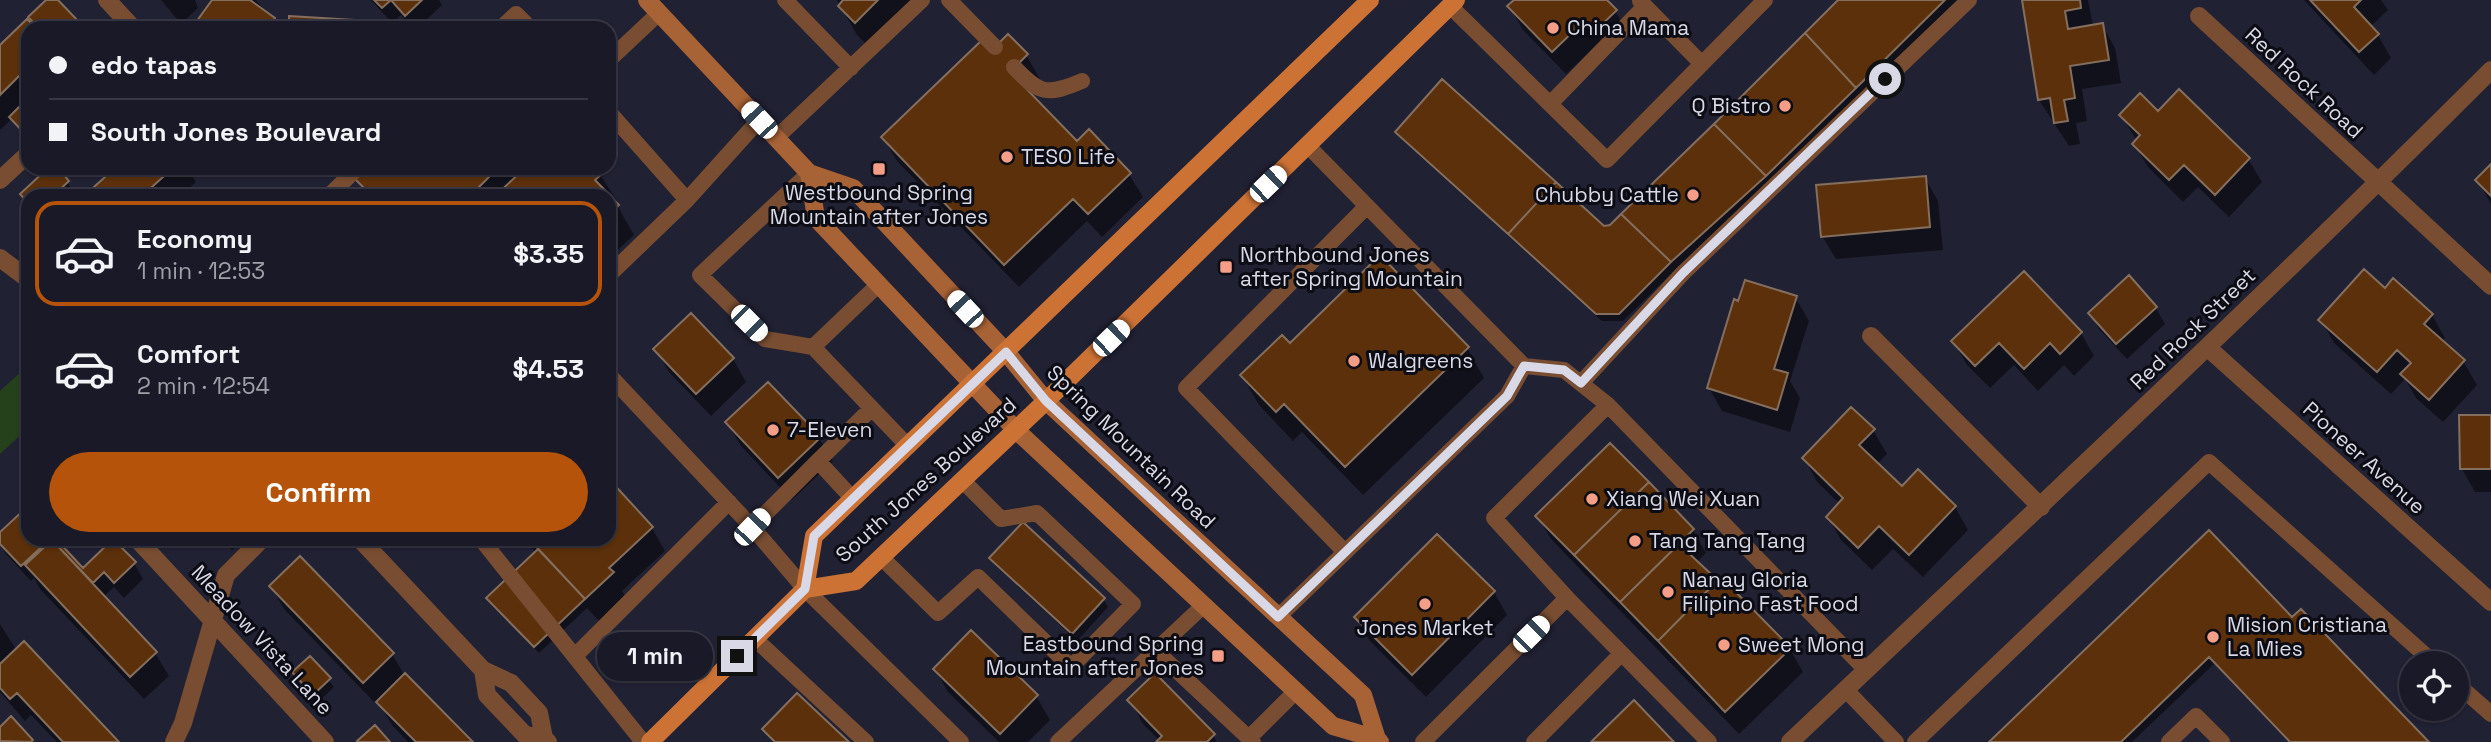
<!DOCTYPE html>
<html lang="en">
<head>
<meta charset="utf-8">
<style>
	body { margin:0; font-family:"Space Grotesk",sans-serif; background:#262633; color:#f1f3f6; height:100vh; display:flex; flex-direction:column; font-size:26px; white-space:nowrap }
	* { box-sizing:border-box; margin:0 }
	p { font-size:23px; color:#9fa0a7 }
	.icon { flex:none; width:38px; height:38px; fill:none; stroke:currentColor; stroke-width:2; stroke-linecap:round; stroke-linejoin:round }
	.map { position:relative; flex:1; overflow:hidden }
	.sheet { position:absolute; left:21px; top:189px; width:595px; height:357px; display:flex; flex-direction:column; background:#191927; border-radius:21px; box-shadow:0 2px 5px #0004,0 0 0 2px #373844 }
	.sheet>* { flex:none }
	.hud { position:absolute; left:21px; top:21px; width:595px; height:154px; border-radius:21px; box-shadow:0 2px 5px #0004,0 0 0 2px #373844; display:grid; align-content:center; height:154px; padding:0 28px; background:#191927 }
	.controls { position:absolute; left:2399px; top:651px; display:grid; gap:14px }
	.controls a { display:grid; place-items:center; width:70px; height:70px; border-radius:50%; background:#191927; box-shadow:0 2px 5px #0004,0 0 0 2px #373844; font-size:35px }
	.end { position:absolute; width:32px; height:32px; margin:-16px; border:9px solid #d8d8e6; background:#111; box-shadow:0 0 0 4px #111 }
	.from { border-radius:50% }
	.bubble { position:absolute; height:49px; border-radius:24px; background:#191927; box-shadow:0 2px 5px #0004,0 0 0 2px #373844; font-size:23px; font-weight:600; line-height:49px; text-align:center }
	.car { position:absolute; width:21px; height:42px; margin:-21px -10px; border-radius:9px; box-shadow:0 0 5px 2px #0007; background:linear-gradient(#fff 24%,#345 0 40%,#fff 0 76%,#345 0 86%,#fff 0) }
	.hud b { display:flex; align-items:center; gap:24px; height:66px; font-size:26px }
	.hud b+b { border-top:2px solid #373844 }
	.hud i { width:18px; height:18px; background:#f1f3f6 }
	ul { padding:12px 0 0; list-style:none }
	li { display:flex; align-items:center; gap:21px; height:105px; margin:0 14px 10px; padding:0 14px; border:4px solid transparent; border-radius:21px }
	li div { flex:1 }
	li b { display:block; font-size:26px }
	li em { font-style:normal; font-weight:600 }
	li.active { border-color:#b45309 }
	li>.icon { width:63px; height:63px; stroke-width:1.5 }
	.action { display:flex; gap:14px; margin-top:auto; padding:14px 28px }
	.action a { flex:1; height:80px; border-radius:42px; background:#b45309; color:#fff; font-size:28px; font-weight:600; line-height:80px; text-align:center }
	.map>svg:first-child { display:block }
	.green { fill:#25411b }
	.shadow { fill:#0007 }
	.building { fill:#5b300a; stroke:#846e5e; stroke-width:2 }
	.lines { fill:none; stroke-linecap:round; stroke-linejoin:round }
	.service { stroke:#784d31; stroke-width:16 }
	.minor { stroke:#784d31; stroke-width:18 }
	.secondary { stroke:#a76235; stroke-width:18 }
	.primary { stroke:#cc7235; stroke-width:18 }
	.route { stroke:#d8d8e6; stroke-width:9 }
	.poi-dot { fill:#f49e87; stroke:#0c0c14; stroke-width:2.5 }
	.labels { text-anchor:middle; stroke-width:6; stroke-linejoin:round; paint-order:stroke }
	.poi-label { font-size:21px; fill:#d8d8e6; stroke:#0c0c14; text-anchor:start }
	.street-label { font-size:21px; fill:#d8d8e6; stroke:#0c0c14 }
</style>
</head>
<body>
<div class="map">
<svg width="2491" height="742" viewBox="0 0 2491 742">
	<rect width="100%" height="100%" fill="#212134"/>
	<path class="green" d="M 22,371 L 28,377 L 28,428 L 0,454 L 0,391 Z"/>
	<path class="shadow" d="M 161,0 L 195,0 L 198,8 L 181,24 Z
		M 214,0 L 256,0 L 278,28 L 198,28 L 196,25 Z
		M 371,0 L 439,0 L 442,5 L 418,28 L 413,28 L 401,15 L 392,23 Z
		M 837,0 L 924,0 L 873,51 L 857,35 Z
		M 1516,0 L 1604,0 L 1615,11 L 1629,34 L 1607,56 L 1596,45 L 1566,74 L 1523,30 L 1510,7 Z
		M 1840,0 L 1957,0 L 1770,184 L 1675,270 L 1623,321 L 1602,321 L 1402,140 L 1398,132 L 1604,228 L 1611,226 Z
		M 2023,0 L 2088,0 L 2093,26 L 2102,25 L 2115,48 L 2121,83 L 2082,89 L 2087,121 L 2076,123 L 2080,144 L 2069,146 L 2039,100 Z
		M 2304,0 L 2381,0 L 2388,10 L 2370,27 L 2378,35 L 2391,58 L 2374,75 Z
		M 27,21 L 34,28 L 28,28 L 28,138 L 12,119 L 0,130 L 0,48 Z
		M 1026,55 L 1040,79 L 1026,91 L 1077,143 L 1129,174 L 1143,197 L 1102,237 L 1087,221 L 1019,287 L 897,161 L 883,138 Z
		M 2158,113 L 2248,159 L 2262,182 L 2229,217 L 2198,187 L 2183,202 L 2148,167 L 2134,144 L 2137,141 L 2121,115 Z
		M 2491,167 L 2491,204 L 2478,181 Z
		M 50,168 L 55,168 L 72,189 L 65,196 L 28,196 L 28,204 L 22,194 Z
		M 118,168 L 187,168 L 196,182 L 181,196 L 87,196 Z
		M 369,168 L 596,168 L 619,204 L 617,205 L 634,235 L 609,258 L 609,196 L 367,196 L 357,179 Z
		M 1925,178 L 1938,201 L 1943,250 L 1836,259 L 1822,236 Z
		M 2024,274 L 2081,333 L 2094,356 L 2074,376 L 2064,365 L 2038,391 L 2014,365 L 1990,388 L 1967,365 L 1953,341 Z
		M 2385,290 L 2432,315 L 2445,338 L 2442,342 L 2463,361 L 2477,385 L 2443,422 L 2416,398 L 2405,379 L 2391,394 L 2334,343 L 2321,320 Z
		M 1795,297 L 1809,321 L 1790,381 L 1800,398 L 1790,432 L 1722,411 L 1709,388 Z
		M 2156,308 L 2165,324 L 2127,359 L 2099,329 L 2090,313 Z
		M 691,315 L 733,359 L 746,382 L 711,416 L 669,372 L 656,349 Z
		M 1290,345 L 1467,348 L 1484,378 L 1363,495 L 1302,432 L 1293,441 L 1259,405 L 1242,376 Z
		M 2491,416 L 2491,492 L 2475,492 L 2462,469 Z
		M 727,423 L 819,438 L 833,461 L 792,500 L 741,446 Z
		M 1873,430 L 1887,454 L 1877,464 L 1902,489 L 1918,472 L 1955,507 L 1968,530 L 1923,577 L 1893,549 L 1872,570 L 1841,540 L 1828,517 L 1840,504 L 1817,482 L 1804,458 Z
		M 1610,445 L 1693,530 L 1706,553 L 1696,563 L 1716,585 L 1721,579 L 1790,649 L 1803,672 L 1739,734 L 1551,539 L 1537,516 Z
		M 609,482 L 652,528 L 665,551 L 622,591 L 626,597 L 599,621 L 587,608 L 539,653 L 492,606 L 488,599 L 536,553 L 525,539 L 609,539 Z
		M 28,513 L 28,539 L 52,539 L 59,550 L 88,579 L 83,570 L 134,563 L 143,579 L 124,598 L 114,587 L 103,597 L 155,653 L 169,676 L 144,699 L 40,589 L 34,578 L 31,581 L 6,554 L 0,544 L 0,535 Z
		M 80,539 L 91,539 L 85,544 Z
		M 165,539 L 183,539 L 173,548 Z
		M 221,539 L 243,539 L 232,550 Z
		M 991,558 L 1103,599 L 1108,607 L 1077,641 L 996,566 Z
		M 271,586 L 392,654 L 405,676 L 471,742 L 408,742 L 392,725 L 379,703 L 377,705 L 284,609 Z
		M 1494,592 L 1507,615 L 1426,697 L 1370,641 L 1356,618 Z
		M 2292,620 L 2426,742 L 2289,742 L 2214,664 L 2132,742 L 1991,742 Z
		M 0,624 L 17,651 L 116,742 L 57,742 L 31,715 L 25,721 L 0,692 Z
		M 310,658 L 334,687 L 319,701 L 294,672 Z
		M 935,669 L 1036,696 L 1050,720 L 1028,742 L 999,742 L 948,692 Z
		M 1130,700 L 1213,735 L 1217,742 L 1159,742 L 1160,741 L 1143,724 Z"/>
	<path class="building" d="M 46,0 L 58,0 L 81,24 L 77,28 L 39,28 L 28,17 Z
		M 212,0 L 250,0 L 275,18 L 268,28 L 199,28 L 194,25 Z
		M 374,0 L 422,0 L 405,16 L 391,0 L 382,8 Z
		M 843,0 L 878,0 L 855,23 L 838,6 Z
		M 1514,0 L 1607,0 L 1617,10 L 1593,33 L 1582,23 L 1552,52 L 1507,6 Z
		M 1838,0 L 1945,0 L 1856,88 L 1805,33 Z
		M 2022,0 L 2080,0 L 2081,8 L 2065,11 L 2068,29 L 2103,23 L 2109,60 L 2070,66 L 2075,98 L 2064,100 L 2068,121 L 2054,123 L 2050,98 L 2038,100 Z
		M 2310,0 L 2361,0 L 2354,7 L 2379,34 L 2359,52 Z
		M 289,16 L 354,20 L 354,28 L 289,28 Z
		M 27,19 L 36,28 L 28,28 L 28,67 L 0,95 L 0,45 Z
		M 1805,33 L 1856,88 L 1766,176 L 1714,124 Z
		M 1008,34 L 1028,54 L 1010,72 L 1077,141 L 1089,129 L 1131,173 L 1088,214 L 1073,199 L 1004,265 L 881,137 L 981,41 L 991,51 Z
		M 1442,79 L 1556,182 L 1508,234 L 1395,132 Z
		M 2179,89 L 2250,158 L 2215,195 L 2184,165 L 2169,180 L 2132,144 L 2140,135 L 2119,115 L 2140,93 L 2158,111 Z
		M 28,98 L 28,134 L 26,135 L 9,117 Z
		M 1714,124 L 1766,176 L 1671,262 L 1621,214 Z
		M 2491,164 L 2491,196 L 2475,180 Z
		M 48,168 L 58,168 L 69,181 L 53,196 L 28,196 L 28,203 L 20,194 Z
		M 115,168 L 173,168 L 142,196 L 84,196 Z
		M 366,168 L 498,168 L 471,195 L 472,196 L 372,196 L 355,179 Z
		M 525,168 L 598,168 L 603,173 L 595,180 L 619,205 L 609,214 L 609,196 L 495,196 Z
		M 1926,176 L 1930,227 L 1821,237 L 1816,185 Z
		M 1556,182 L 1604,226 L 1610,225 L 1621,214 L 1671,262 L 1619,314 L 1596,314 L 1508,234 Z
		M 1380,255 L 1469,347 L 1345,467 L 1284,404 L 1276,412 L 1240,375 L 1282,335 L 1290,343 Z
		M 2364,269 L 2385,288 L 2393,278 L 2433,314 L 2424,324 L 2465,360 L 2429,400 L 2400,374 L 2411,363 L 2397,350 L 2377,372 L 2318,320 Z
		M 2024,271 L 2082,332 L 2060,354 L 2050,343 L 2024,369 L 1999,343 L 1975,366 L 1951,341 Z
		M 2129,275 L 2157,307 L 2116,344 L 2088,313 Z
		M 1745,280 L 1797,296 L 1774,369 L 1788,373 L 1777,410 L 1707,388 L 1734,299 L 1738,301 Z
		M 691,313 L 734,358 L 696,394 L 653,349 Z
		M 768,382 L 821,437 L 778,478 L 725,422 Z
		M 1851,407 L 1875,429 L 1859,445 L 1902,486 L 1918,469 L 1956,506 L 1909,555 L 1879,526 L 1858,548 L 1826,517 L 1843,498 L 1802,458 Z
		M 2459,415 L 2491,415 L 2491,469 L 2460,469 Z
		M 1610,443 L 1649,482 L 1574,555 L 1535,516 Z
		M 609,479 L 653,527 L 609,568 L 614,572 L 585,599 L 529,539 L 609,539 Z
		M 1649,482 L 1694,529 L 1620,602 L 1574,555 Z
		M 26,508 L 28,510 L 28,539 L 50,539 L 21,566 L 0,544 L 0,532 Z
		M 1023,522 L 1105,598 L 1072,634 L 989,558 Z
		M 2209,530 L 2292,617 L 2301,609 L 2429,742 L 2290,742 L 2209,657 L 2121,742 L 1989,742 Z
		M 1437,534 L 1495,591 L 1412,675 L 1354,617 Z
		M 51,539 L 56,539 L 83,568 L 113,539 L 136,562 L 114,583 L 104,572 L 93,583 Z
		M 52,540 L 157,652 L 130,677 L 25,565 Z
		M 1679,544 L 1712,575 L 1711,577 L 1716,582 L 1658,641 L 1620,602 Z
		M 538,549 L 585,599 L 534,647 L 486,598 Z
		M 300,556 L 394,653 L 363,683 L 269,586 Z
		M 1721,577 L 1791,648 L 1725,712 L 1658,641 Z
		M 971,630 L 1038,695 L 1000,734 L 933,669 Z
		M 24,641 L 119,742 L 63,742 L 17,693 L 10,699 L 0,688 L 0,664 Z
		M 310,656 L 331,678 L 313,695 L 292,672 Z
		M 405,673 L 473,742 L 416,742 L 376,702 Z
		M 1155,673 L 1215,734 L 1207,742 L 1156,742 L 1162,736 L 1127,700 Z
		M 797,693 L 849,742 L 775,742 L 762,729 Z
		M 1634,700 L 1674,742 L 1591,742 Z
		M 11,716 L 33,740 L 31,742 L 0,741 L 0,727 Z
		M 375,725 L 390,742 L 358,742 L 357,741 Z"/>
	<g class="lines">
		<path class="service" d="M 785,0 L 851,68
			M 949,0 L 995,47
			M 1640,1 L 1702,64
			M 1450,6 L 1607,160 L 1765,0
			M 501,28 L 516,14 L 530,28
			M 609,60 L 659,13
			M 1014,67 C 1039,94 1047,96 1082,81
			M 1550,104 L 1645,6
			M 609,112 L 687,200 L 759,120
			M 776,138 L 922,0
			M 809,173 L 700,275 L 765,339 L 813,347
			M 329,196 L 357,168
			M 609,275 L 687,200
			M 878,285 L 813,347 L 908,446
			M 1524,366 L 1564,370 L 1608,405
			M 609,375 L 752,527 L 805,589 L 961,742
			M 1581,383 L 1683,273 L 1969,0
			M 853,499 L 818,461 L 871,409
			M 752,527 L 818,461
			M 481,539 L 643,742
			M 1345,552 L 1186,388 L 1367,206
			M 881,557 L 938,613 L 978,577 L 1071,667 L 1133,604 L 1037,513 L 1001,519 L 962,480
			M 1567,598 L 1709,742
			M 1278,617 L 1507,396 L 1524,366 L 1308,146
			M 755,639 L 866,742
			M 1156,651 L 1253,742
			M 575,656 L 729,502
			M 2457,684 L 2491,714
			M 1845,689 L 1896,742
			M 1249,738 L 1295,692
			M 1058,742 L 1203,606
			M 1423,742 L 1567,598 L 1494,518 L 1608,405 L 1865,669
			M 1534,742 L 1621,654
			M 1915,742 L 2209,462 L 2434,663
			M 2169,742 L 2196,716 L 2222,742"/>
		<path class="minor" d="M 107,0 L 133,28
			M 2199,16 L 2491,286
			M 0,180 L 28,154
			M 0,258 L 28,279
			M 1871,336 L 2041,507
			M 2207,347 L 2491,602
			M 137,539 L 325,742
			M 360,539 L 483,670 L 511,683 L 539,713 L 544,738 L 548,742
			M 483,670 L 487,695 L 525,735 L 544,738
			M 174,742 L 183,723 L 226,575 L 262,539
			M 1790,742 C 2025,520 2262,299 2491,70"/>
		<path class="secondary" d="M 647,0 L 809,173 L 853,188 L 1006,352 L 1046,401 L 1363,695 L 1377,739
			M 809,173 L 816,218 L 1016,430 L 1333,726 L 1377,739 L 1380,742"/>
		<path class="primary" d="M 805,589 L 814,536 L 1370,0
			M 650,742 L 805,589 L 856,581 L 1046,401 L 1456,0"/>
	</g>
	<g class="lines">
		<path class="route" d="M 737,656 L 805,589 L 814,536 L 1006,352 L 1046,401 L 1278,617 L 1507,396 L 1524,366 L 1564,370 L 1581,383 L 1683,273 L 1885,79"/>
	</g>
	<g class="poi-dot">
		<circle cx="1553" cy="28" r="7"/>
		<circle cx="1785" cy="106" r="7"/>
		<circle cx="1007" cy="157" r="7"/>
		<rect x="872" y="162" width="14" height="14" rx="3.5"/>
		<circle cx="1693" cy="195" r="7"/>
		<rect x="1219" y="260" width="14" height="14" rx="3.5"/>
		<circle cx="1354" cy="361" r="7"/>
		<circle cx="773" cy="430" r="7"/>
		<circle cx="1592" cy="499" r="7"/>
		<circle cx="1635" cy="541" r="7"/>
		<circle cx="1668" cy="592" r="7"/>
		<circle cx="1425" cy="604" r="7"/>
		<circle cx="2213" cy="637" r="7"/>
		<circle cx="1724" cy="645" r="7"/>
		<rect x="1211" y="649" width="14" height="14" rx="3.5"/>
	</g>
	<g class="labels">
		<g class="poi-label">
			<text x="1567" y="35">China Mama</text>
			<text x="1771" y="113" text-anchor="end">Q Bistro</text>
			<text x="1021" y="164">TESO Life</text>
			<text x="879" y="200" text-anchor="middle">Westbound Spring<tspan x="879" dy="24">Mountain after Jones</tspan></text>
			<text x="1679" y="202" text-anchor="end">Chubby Cattle</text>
			<text x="1240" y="262">Northbound Jones<tspan x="1240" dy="24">after Spring Mountain</tspan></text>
			<text x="1368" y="368">Walgreens</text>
			<text x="787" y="437">7-Eleven</text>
			<text x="1606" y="506">Xiang Wei Xuan</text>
			<text x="1649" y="548">Tang Tang Tang</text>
			<text x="1682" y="587">Nanay Gloria<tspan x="1682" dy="24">Filipino Fast Food</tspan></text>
			<text x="2227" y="632">Mision Cristiana<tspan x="2227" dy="24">La Mies</tspan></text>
			<text x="1425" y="635" text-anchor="middle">Jones Market</text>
			<text x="1204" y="651" text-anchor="end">Eastbound Spring<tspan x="1204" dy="24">Mountain after Jones</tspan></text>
			<text x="1738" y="652">Sweet Mong</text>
		</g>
		<g class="street-label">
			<text transform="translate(2304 83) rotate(43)" y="7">Red Rock Road</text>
			<text transform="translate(2193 329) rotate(-44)" y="7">Red Rock Street</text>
			<text transform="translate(1131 447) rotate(44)" y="7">Spring Mountain Road</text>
			<text transform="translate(2364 458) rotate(42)" y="7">Pioneer Avenue</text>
			<text transform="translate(926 480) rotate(-42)" y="7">South Jones Boulevard</text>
			<text transform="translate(262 640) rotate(47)" y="7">Meadow Vista Lane</text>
		</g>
	</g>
</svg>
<div class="controls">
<a><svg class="icon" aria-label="locate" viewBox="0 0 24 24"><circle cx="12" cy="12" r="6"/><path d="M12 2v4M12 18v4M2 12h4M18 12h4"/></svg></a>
</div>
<i class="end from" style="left:1885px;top:79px"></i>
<i class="end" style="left:737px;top:656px"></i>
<div class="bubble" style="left:597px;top:632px;width:116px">1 min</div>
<i class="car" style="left:759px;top:120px;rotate:317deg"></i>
<i class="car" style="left:1268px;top:184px;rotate:46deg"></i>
<i class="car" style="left:965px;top:309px;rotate:317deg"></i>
<i class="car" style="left:749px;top:323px;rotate:135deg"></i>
<i class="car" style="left:1111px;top:338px;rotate:46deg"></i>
<i class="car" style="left:752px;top:527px;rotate:44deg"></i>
<i class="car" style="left:1531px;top:634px;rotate:45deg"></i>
<div class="hud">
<b><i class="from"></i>edo tapas</b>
<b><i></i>South Jones Boulevard</b>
</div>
<section class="sheet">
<ul>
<li class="active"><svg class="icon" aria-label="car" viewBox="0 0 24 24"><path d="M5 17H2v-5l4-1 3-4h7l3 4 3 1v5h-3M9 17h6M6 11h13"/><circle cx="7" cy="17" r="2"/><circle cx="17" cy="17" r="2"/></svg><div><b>Economy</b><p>1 min · 12:53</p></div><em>$3.35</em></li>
<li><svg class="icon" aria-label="car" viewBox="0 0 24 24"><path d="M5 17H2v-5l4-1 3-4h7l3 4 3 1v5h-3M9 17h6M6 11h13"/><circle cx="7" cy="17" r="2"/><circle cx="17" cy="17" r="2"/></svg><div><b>Comfort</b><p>2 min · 12:54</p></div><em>$4.53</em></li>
</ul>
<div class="action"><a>Confirm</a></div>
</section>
</div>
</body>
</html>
